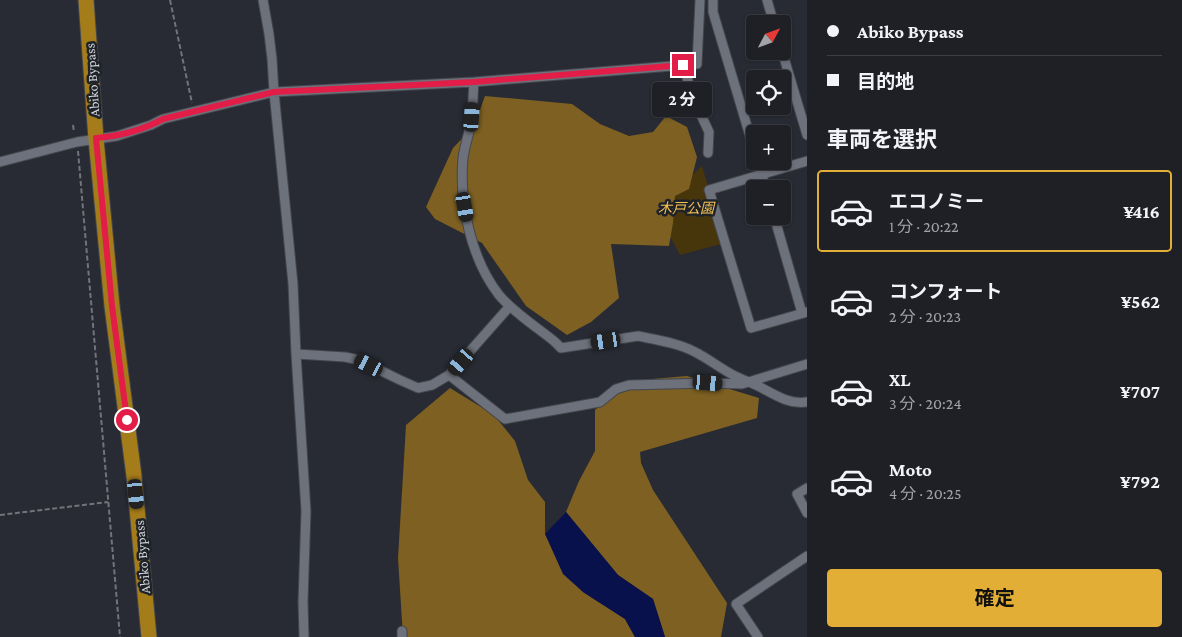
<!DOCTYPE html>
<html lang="ja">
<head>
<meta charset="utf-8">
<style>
	body { margin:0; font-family:"Crimson Pro","Noto Sans JP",serif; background:#2b2d32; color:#f1f3f6; height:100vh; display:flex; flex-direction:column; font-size:19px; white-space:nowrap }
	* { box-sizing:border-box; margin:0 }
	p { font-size:16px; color:#a1a3a7 }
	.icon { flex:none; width:28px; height:28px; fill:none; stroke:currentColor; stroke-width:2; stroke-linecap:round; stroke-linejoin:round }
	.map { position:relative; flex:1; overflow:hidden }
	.side { display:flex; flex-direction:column; background:#1e2026; width:375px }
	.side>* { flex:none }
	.banner { display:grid; align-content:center; height:110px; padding:0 20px; background:#1e2026 }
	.needle { width:32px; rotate:49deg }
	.tools { position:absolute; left:746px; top:15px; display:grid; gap:10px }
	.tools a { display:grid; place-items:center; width:45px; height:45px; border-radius:5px; background:#1e2026; box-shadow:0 1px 4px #0004,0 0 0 1px #3c3e43; font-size:25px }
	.end { position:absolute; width:22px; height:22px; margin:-11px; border:6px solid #e11d48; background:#fff; box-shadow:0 0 0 2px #fff }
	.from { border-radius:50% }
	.bubble { position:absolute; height:35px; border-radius:5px; background:#1e2026; box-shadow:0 1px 4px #0004,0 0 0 1px #3c3e43; font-size:16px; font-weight:700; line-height:35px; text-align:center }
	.car { position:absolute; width:15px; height:30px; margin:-15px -8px; border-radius:6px; box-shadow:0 0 4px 1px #0007; background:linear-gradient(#222 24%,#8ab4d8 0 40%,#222 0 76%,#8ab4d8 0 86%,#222 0) }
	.banner b { display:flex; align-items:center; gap:18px; height:48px; font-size:19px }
	.banner b+b { border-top:1px solid #3c3e43 }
	.banner i { width:12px; height:12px; background:#f1f3f6 }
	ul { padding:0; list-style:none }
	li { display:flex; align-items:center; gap:15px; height:82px; margin:0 10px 8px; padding:0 10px; border:2px solid transparent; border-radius:5px }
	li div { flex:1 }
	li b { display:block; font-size:19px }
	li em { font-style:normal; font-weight:700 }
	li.current { border-color:#e3ae35 }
	li>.icon { width:45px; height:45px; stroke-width:1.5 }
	h2 { padding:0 20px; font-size:22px; line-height:60px }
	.cta { display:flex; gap:10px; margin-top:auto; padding:10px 20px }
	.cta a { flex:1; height:58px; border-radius:5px; background:#e3ae35; color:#111; font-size:20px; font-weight:700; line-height:58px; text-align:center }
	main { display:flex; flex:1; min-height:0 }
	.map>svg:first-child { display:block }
	.green { fill:#47350c }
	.forest { fill:#7d6022 }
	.water { fill:#08114c }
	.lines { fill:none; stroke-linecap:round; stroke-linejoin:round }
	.street-casing { stroke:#44464d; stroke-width:11 }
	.highway-casing { stroke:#44464d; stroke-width:17 }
	.path { stroke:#71747a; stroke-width:2; stroke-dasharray:5 2.5; stroke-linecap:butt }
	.street { stroke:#6d717b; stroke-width:9 }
	.highway { stroke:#a57c1a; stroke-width:15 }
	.route { stroke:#e11d48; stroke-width:6 }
	.labels { text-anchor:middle; stroke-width:5; stroke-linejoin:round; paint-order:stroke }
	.street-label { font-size:14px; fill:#d4d6db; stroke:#1e2229 }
	.park-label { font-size:14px; font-style:italic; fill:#f5c153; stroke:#1e2229 }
</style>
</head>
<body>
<main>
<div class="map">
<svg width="807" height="637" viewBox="0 0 807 637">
	<rect width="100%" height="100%" fill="#282b33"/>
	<path class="green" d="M 702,166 L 725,243 L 680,255 L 641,183 L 686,181 Z"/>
	<path class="forest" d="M 485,96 L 572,104 L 600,124 L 629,136 L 653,132 L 666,116 L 687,127 L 697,157 L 689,189 L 675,196 L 673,223 L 669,246 L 611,244 L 619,298 L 591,322 L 567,335 L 526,306 L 482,243 L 435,219 L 426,207 L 453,148 L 474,126 Z
		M 687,376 L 759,398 L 757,418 L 640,452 L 641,463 L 653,490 L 727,603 L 721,637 L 665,637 L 653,599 L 618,575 L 566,512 L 579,481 L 595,451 L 595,410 L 629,381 Z
		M 450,388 L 494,415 L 515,441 L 528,480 L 545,502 L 545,534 L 583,592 L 625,619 L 635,637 L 403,637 L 398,558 L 406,425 Z"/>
	<path class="water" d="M 566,512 L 618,575 L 653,599 L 665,637 L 635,637 L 625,619 L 583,592 L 563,574 L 545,534 Z"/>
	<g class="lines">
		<g class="street-casing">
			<path id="street" d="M 263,0 L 269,34 L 272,59 L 274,92 L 293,284 L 296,354 L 306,511 L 303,602 L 304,637
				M 713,0 L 713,12 L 755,153
				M 767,0 L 774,24
				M 782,51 L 807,135
				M 683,65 L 694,100 L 709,132 L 708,153
				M 474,82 C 473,94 473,105 472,117 C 470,131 465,144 463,158 C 459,203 471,259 499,295 C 514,313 537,327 555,342 L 561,348 L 638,336 C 657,340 678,343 695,352 C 709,359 721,369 735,376 C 743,380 752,383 760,387 C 775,395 790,405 807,402
				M 758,161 L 766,189
				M 807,161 L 709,190 L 751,328 L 807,312
				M 0,162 L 77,142 L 117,136 L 151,125 L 163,119 L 274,92 L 474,82 L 697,64 L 700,0
				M 774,216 L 802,313
				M 296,354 L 345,357 L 359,360 L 400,380 L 418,388 L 432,385 L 449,375 L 510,306
				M 449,375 L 505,419 L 600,402 L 616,389 L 629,385 L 709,383 L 742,384 L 807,364
				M 807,488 L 797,494 L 807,513
				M 402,631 L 402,637
				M 758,637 L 736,604 L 807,556"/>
		</g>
		<g class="highway-casing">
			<path id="highway" d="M 86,0 L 96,139 L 112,306 L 134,476 L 149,637"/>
		</g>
		<path class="path" d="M 170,0 L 192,103
			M 73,125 L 74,132
			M 78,151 L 120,637
			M 0,515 L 108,502"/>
		<use href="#street" class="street"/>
		<use href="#highway" class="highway"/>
	</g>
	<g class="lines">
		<path class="route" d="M 127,420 L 112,306 L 96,138 C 120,136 141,131 163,119 L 274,92 L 474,82 L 683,65"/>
	</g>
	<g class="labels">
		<g class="street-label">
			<text transform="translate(92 80) rotate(-94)" y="5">Abiko Bypass</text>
			<text transform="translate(142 557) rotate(-95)" y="5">Abiko Bypass</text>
		</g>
		<g class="park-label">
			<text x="686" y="213">木戸公園</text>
		</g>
	</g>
</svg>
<div class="tools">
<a><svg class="needle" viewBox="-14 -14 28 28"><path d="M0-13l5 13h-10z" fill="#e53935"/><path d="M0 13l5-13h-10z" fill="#a1a3a7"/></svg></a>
<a><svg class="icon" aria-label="locate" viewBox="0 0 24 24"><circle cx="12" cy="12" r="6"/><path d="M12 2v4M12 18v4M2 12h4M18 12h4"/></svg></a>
<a>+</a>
<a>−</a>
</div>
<i class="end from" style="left:127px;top:420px"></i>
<i class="end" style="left:683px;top:65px"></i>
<div class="bubble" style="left:652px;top:82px;width:60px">2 分</div>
<i class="car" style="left:472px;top:117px;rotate:4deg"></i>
<i class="car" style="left:465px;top:207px;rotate:170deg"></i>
<i class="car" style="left:606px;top:341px;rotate:261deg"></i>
<i class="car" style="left:461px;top:362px;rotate:221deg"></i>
<i class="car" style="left:369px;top:365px;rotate:297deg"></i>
<i class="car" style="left:708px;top:383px;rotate:95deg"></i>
<i class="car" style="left:136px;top:494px;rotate:174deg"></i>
</div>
<section class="side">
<div class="banner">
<b><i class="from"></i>Abiko Bypass</b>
<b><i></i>目的地</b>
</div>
<h2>車両を選択</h2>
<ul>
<li class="current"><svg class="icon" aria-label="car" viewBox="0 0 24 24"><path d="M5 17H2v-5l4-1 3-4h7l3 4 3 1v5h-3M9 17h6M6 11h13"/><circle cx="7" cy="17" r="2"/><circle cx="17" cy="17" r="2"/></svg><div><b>エコノミー</b><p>1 分 · 20:22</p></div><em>¥416</em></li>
<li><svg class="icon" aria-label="car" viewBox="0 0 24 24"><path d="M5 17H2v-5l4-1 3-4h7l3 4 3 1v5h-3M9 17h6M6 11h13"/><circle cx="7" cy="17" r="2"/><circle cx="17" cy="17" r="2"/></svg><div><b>コンフォート</b><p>2 分 · 20:23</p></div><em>¥562</em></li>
<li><svg class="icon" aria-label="car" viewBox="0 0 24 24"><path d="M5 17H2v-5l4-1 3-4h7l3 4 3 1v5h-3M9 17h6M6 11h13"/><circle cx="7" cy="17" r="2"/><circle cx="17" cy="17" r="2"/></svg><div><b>XL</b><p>3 分 · 20:24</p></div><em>¥707</em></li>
<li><svg class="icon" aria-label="car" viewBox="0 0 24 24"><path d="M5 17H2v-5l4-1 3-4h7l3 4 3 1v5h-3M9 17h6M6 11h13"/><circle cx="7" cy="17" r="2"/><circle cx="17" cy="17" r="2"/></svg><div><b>Moto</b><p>4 分 · 20:25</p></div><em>¥792</em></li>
</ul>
<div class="cta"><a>確定</a></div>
</section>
</main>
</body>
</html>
